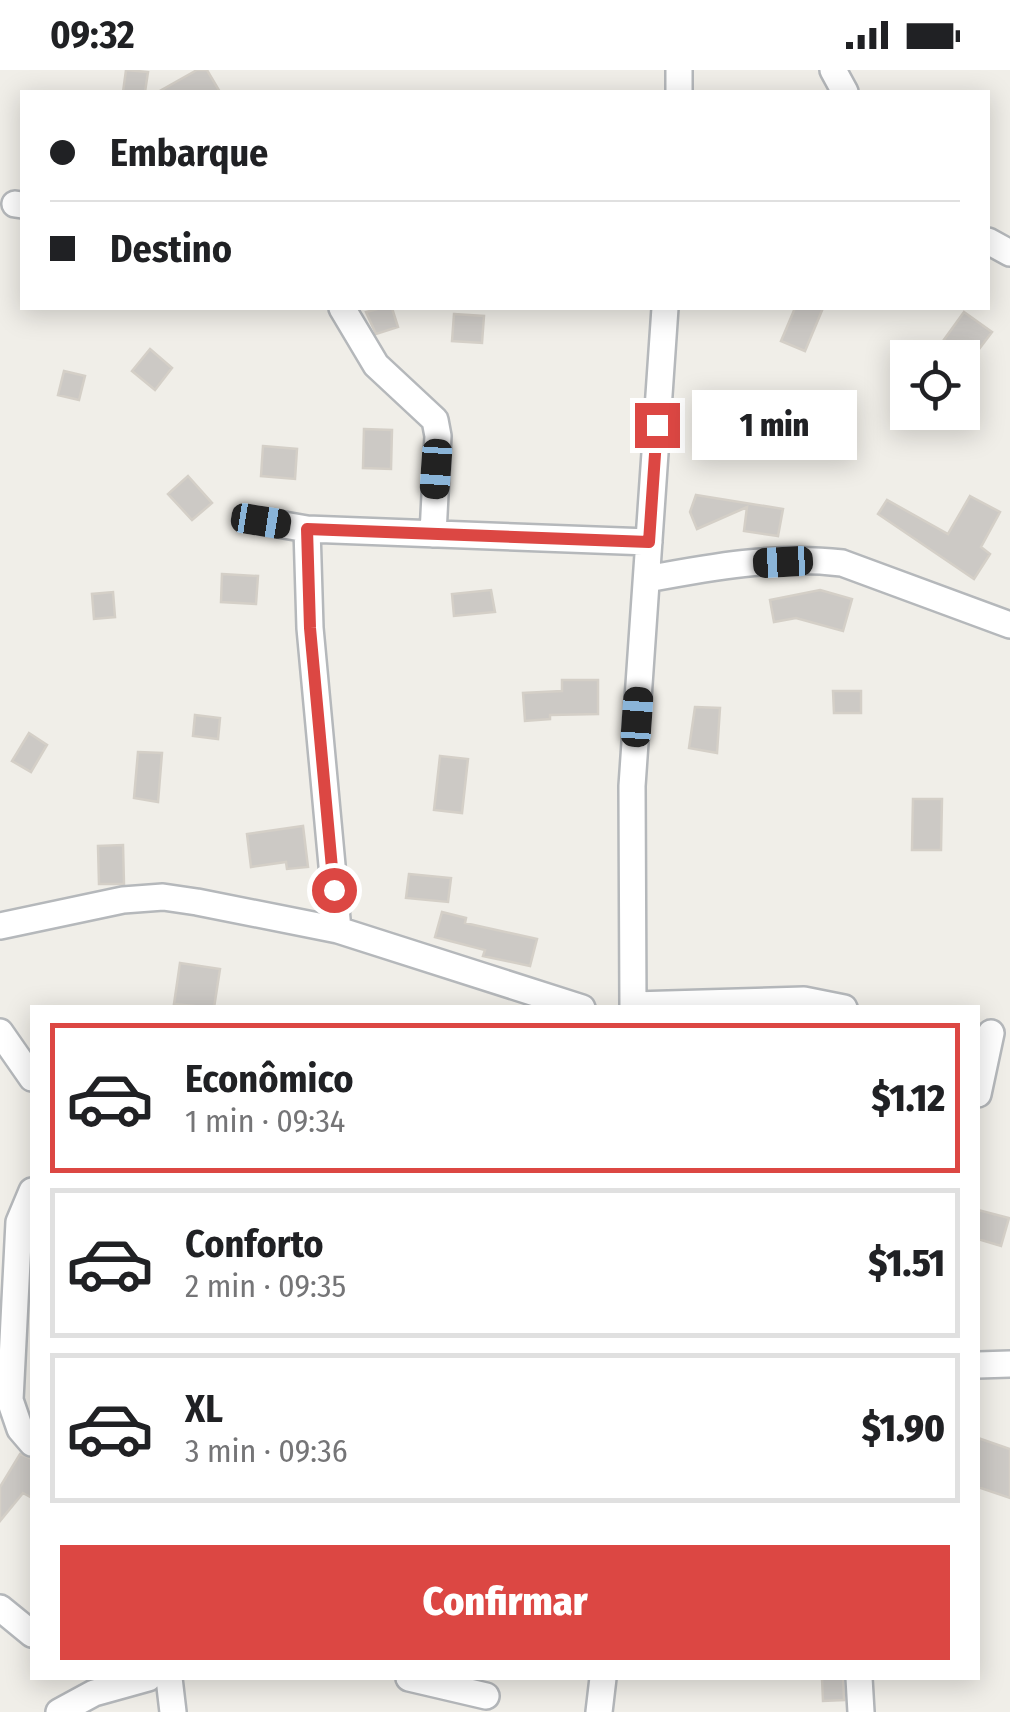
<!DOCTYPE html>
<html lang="pt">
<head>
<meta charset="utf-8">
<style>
	body { margin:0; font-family:"Fira Sans Condensed",sans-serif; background:#f2f2f2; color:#202124; height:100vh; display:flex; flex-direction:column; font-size:38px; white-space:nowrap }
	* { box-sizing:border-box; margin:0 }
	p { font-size:32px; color:#757577 }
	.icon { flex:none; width:55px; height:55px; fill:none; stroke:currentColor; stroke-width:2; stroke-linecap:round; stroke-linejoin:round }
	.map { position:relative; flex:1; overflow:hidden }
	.panel { position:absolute; left:30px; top:935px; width:950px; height:675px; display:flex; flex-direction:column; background:#fff; border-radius:0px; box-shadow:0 5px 25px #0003 }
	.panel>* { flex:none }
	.guide { position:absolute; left:20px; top:20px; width:970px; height:220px; border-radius:0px; box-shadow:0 5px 25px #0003; display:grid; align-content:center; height:220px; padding:0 30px; background:#fff }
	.tools { position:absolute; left:890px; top:270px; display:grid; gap:20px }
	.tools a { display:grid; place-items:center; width:90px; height:90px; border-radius:0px; background:#fff; box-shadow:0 5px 25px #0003; font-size:50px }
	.end { position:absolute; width:45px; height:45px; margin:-22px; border:12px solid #dc4743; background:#fff; box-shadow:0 0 0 5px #fff }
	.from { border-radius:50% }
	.bubble { position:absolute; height:70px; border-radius:0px; background:#fff; box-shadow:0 5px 25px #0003; font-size:32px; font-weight:800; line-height:70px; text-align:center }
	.car { position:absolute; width:30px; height:60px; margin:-30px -15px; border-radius:12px; box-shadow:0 0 8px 2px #0007; background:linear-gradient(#222 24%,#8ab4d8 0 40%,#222 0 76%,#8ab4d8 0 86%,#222 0) }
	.guide b { display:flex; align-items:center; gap:35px; height:95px; font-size:38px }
	.guide b+b { border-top:2px solid #e0e0e0 }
	.guide i { width:25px; height:25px; background:#202124 }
	ul { padding:18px 0 0; list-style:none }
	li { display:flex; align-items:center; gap:30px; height:150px; margin:0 20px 15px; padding:0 10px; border:5px solid #e0e0e0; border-radius:0px }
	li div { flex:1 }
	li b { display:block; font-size:38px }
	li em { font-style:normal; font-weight:800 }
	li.current { border-color:#dc4743 }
	li>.icon { width:90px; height:90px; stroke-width:1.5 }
	.cta { display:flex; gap:20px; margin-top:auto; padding:20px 30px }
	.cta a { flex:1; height:115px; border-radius:0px; background:#dc4743; color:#fff; font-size:40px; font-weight:800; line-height:115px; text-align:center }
	.status { display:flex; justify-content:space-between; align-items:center; height:70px; padding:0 50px; background:#fff; direction:ltr }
	.status svg { height:28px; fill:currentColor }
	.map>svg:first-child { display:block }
	.building { fill:#ccc9c5; stroke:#d4cfc7; stroke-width:2.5 }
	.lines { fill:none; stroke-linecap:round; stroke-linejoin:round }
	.minor-casing { stroke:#b5b8bb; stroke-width:30 }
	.minor { stroke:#fff; stroke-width:25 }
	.route { stroke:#dc4743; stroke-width:12 }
</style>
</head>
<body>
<div class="status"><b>09:32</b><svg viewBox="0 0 49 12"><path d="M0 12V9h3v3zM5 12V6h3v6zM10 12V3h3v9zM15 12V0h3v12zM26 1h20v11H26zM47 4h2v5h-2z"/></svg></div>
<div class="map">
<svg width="1010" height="1642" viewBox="0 0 1010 1642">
	<rect width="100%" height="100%" fill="#f0eee8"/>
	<path class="building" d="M 126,0 L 148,2 L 145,22 L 123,22 Z
		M 197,0 L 207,0 L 220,22 L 158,22 Z
		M 381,238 L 392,238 L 398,257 L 376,264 L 366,242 Z
		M 795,238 L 823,238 L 805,281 L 781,271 Z
		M 964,242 L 992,262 L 970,291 L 943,271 Z
		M 454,244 L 484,246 L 482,273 L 452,271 Z
		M 150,279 L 172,298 L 155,320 L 132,301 Z
		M 64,301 L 85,306 L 79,330 L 58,325 Z
		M 364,359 L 392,360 L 391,399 L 363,398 Z
		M 263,376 L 297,379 L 295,409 L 261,406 Z
		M 188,406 L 212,433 L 192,450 L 168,424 Z
		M 696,425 L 783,439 L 778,466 L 744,461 L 747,437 L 697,459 L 690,442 Z
		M 970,426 L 1000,442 L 981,477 L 990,484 L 974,509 L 878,444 L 887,430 L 948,464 Z
		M 222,504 L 258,506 L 256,534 L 221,532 Z
		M 491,520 L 495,542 L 454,546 L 452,524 Z
		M 820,520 L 852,529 L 843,561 L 796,548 L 774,552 L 770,530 Z
		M 113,522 L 115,547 L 94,549 L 92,524 Z
		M 562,610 L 598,610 L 598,644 L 550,645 L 550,649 L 525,651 L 523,623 L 562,621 Z
		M 833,621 L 861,621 L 861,643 L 834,643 Z
		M 695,637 L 720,638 L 717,683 L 689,678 Z
		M 195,645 L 220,648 L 218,669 L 193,666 Z
		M 29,663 L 47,675 L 31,702 L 12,691 Z
		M 138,682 L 162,683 L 158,732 L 134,728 Z
		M 440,686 L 468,689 L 462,743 L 434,740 Z
		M 913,729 L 942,729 L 941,780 L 912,780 Z
		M 303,756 L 308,797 L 287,799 L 286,792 L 251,797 L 247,764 Z
		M 123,775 L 124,814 L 99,814 L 98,776 Z
		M 409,804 L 451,808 L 448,832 L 406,828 Z
		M 442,842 L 466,848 L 465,853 L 537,869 L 530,896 L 483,886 L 485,880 L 435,867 Z
		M 180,893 L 220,899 L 214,938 L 174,934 Z
		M 978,1140 L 1009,1148 L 1001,1176 L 978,1169 Z
		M 978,1368 L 1010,1379 L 1010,1428 L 978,1417 Z
		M 20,1384 L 32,1389 L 32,1428 L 23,1423 L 0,1451 L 0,1417 Z
		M 822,1608 L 843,1608 L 844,1630 L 823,1631 Z"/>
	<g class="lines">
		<g class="minor-casing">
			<path id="minor" d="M 679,0 L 679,22
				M 833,0 L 845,22
				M 15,134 L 22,135
				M 988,171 L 1010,183
				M 342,238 L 376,295 L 435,350 L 438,366 L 433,464
				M 261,451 L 307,459 L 649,472
				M 307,459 L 310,558 L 338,860
				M 647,509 C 711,497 776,485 842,493 L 1010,555
				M 0,856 L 123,830 L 163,827 L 197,832 L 338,860 L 582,938
				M 633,935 L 804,930 L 844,938
				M 633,938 L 632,716 L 665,238
				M 0,962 L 32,1008
				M 978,1024 L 991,963
				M 32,1121 L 19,1152 L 10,1330 L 20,1359 L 32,1373
				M 978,1295 L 1010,1294
				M 0,1538 L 32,1564
				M 169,1608 L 173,1642
				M 409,1608 L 486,1626
				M 859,1608 L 861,1642
				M 59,1642 L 94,1623 L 148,1608
				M 599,1642 L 603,1608"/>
		</g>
		<use href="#minor" class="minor"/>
	</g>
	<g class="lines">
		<path class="route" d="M 334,820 L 310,558 L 307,459 L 649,472 L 657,355"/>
	</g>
</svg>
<div class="tools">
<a><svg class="icon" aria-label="locate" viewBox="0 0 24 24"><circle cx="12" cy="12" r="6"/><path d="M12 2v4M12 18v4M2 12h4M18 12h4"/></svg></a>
</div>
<i class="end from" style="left:334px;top:820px"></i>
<i class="end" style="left:657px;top:355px"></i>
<div class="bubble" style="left:692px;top:320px;width:165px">1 min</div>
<i class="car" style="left:436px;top:399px;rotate:184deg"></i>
<i class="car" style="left:261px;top:451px;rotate:99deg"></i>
<i class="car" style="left:783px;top:492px;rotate:267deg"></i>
<i class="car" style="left:637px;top:647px;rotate:4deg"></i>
<div class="guide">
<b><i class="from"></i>Embarque</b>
<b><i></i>Destino</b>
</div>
<section class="panel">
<ul>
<li class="current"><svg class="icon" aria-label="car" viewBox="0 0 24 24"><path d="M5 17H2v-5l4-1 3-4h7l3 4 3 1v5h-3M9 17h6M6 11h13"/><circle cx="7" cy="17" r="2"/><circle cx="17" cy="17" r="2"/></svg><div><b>Econômico</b><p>1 min · 09:34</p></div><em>$1.12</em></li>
<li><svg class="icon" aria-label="car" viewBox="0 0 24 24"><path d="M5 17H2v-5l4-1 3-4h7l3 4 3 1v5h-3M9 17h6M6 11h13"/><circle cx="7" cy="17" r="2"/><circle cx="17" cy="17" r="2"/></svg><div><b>Conforto</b><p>2 min · 09:35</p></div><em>$1.51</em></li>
<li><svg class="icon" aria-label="car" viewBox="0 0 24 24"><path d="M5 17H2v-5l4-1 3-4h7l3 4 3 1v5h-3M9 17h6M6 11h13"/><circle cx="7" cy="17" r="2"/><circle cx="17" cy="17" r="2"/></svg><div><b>XL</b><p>3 min · 09:36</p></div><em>$1.90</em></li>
</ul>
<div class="cta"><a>Confirmar</a></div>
</section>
</div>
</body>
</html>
